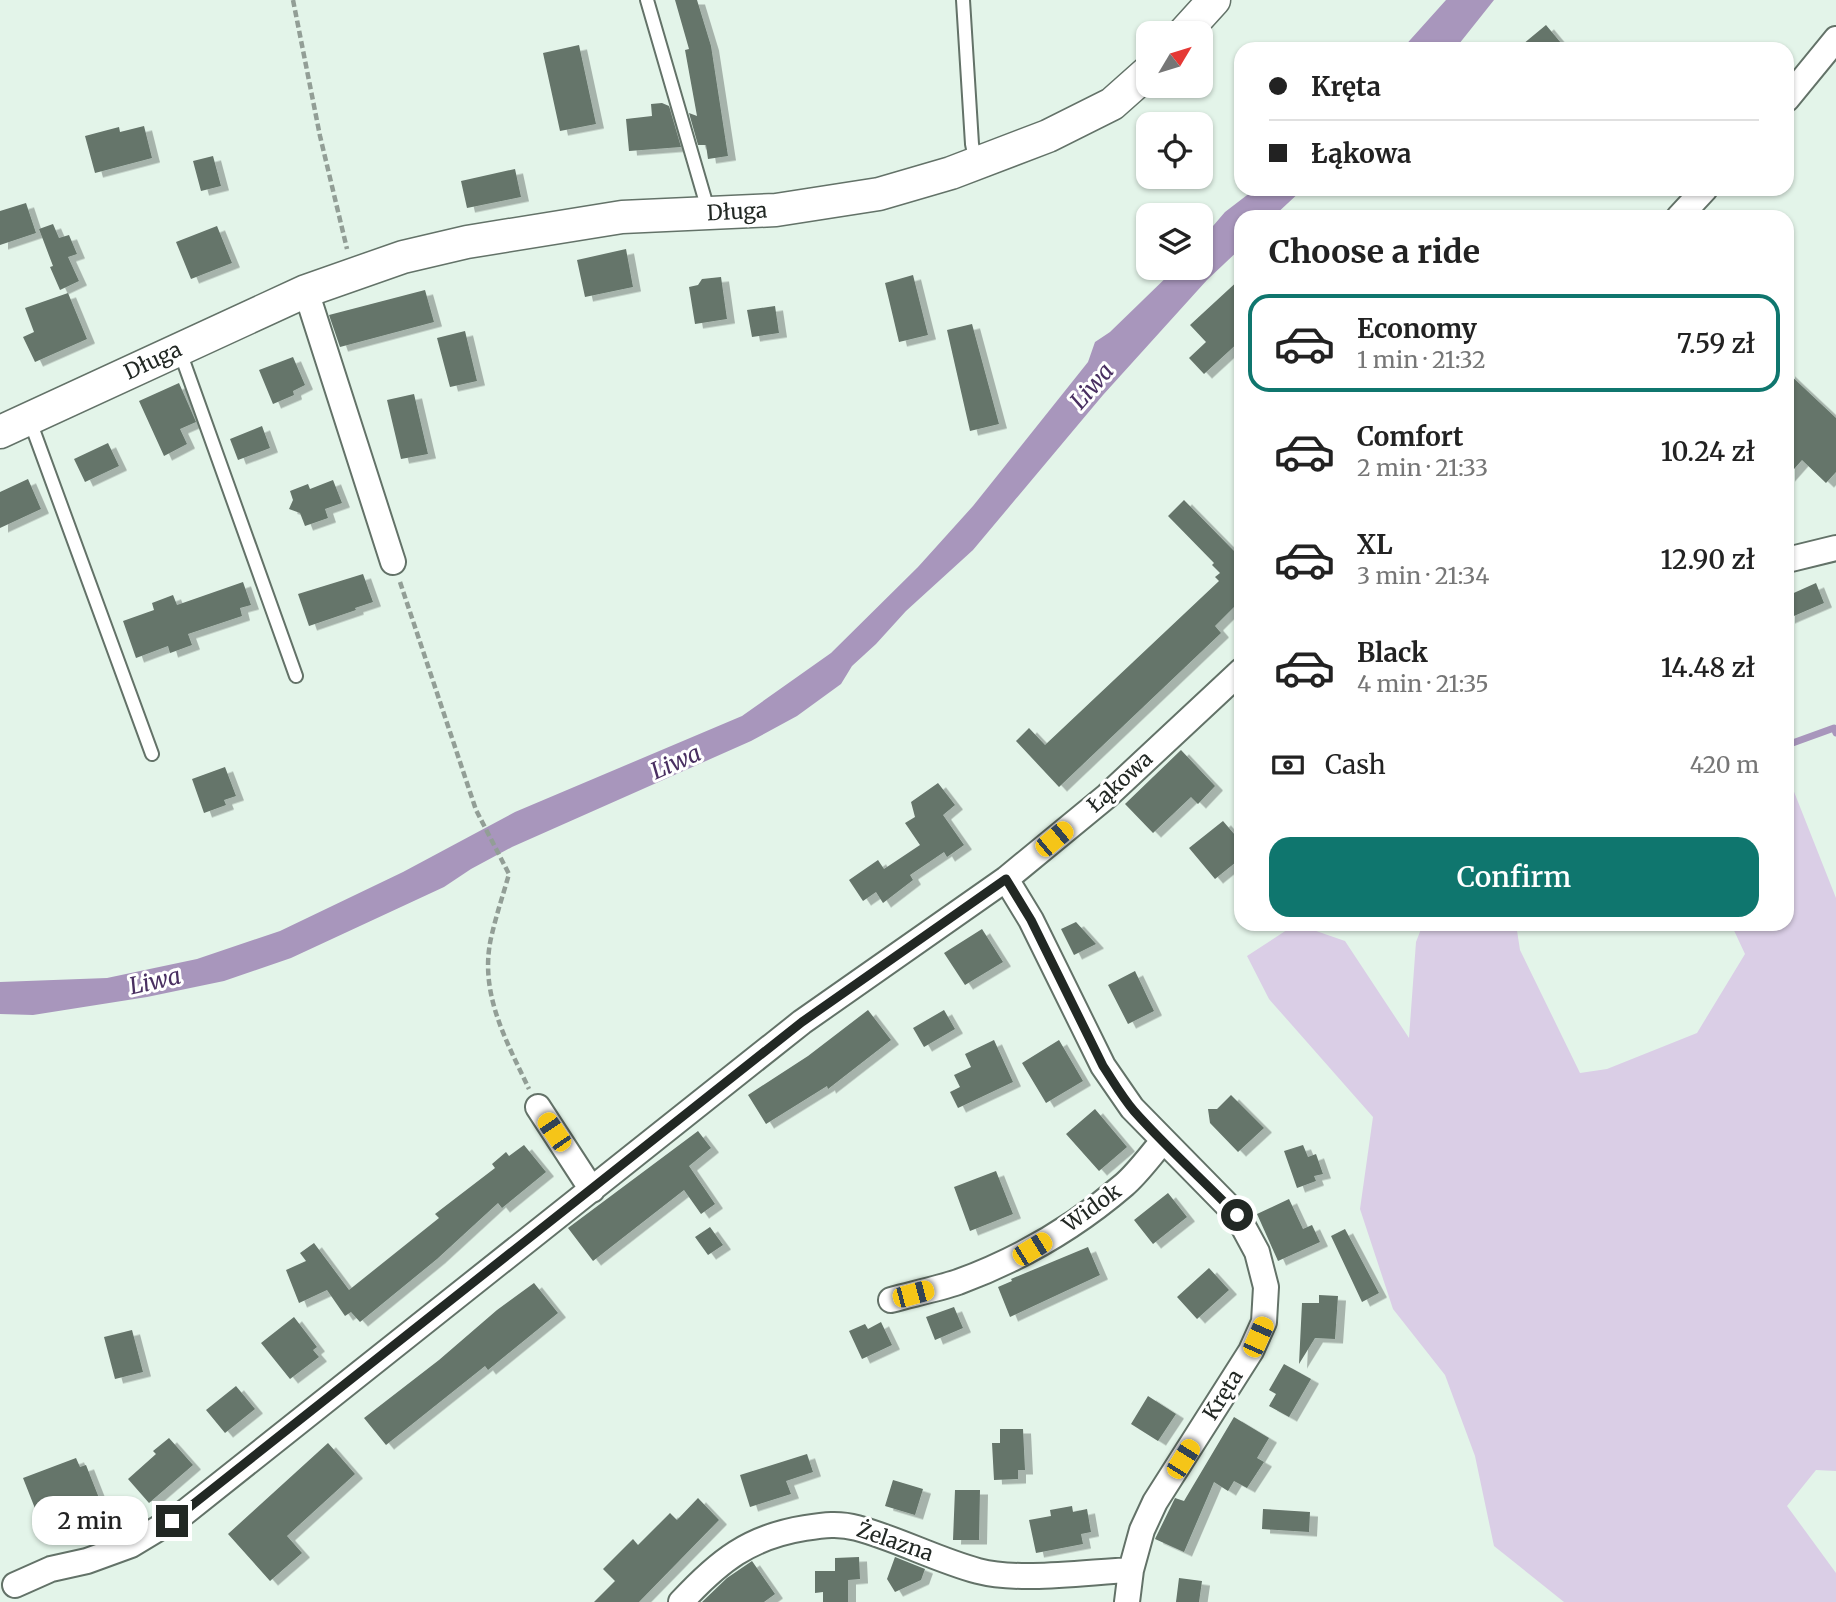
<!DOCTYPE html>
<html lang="en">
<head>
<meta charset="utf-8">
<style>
	body { margin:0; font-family:Merriweather,serif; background:#f6f6f6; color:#222; height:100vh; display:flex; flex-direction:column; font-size:26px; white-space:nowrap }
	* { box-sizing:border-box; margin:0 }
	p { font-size:23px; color:#767676 }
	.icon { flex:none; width:38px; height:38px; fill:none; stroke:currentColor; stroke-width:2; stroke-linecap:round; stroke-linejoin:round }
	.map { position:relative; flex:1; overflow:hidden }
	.side { position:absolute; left:1234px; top:210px; width:560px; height:721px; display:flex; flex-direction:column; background:#fff; border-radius:21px; box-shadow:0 2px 5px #0004 }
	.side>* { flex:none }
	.banner { position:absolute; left:1234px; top:42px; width:560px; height:154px; border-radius:21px; box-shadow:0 2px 5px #0004; display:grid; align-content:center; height:154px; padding:0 35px; background:#fff }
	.needle { width:46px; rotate:52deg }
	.fabs { position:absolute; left:1136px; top:21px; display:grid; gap:14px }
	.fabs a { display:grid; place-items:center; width:77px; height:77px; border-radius:14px; background:#fff; box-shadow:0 2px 5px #0004; font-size:35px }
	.end { position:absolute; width:32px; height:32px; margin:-16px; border:9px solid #222824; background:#fff; box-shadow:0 0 0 4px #fff }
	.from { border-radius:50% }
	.bubble { position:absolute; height:49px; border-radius:21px; background:#fff; box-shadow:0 2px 5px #0004; font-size:23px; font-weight:600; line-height:49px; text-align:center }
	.car { position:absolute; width:21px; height:42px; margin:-21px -10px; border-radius:9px; box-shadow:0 0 5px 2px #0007; background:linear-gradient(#f5c518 24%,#345 0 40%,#f5c518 0 76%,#345 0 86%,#f5c518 0) }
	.banner b { display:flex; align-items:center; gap:24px; height:66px; font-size:26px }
	.banner b+b { border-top:2px solid #e0e0e0 }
	.banner i { width:18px; height:18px; background:#222 }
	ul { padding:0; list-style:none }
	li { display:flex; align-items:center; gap:21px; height:98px; margin:0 14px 10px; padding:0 21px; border:4px solid transparent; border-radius:21px }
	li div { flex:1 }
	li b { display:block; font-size:26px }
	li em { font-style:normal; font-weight:600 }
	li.on { border-color:#0f766e }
	li>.icon { width:63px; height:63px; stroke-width:1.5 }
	h2 { padding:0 35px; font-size:32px; line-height:84px }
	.pay { display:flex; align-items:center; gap:18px; height:77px; padding:0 35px; font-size:26px }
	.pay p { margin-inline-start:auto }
	.cta { display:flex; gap:14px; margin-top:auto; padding:14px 35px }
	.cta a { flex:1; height:80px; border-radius:21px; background:#0f766e; color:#fff; font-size:28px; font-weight:600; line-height:80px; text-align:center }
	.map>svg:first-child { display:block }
	.green { fill:#dacee6 }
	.water { fill:#a896bc }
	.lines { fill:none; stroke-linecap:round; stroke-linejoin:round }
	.stream { stroke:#a896bc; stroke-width:7 }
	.building { fill:#65746a; filter:url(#shadow) }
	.service-casing { stroke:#637268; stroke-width:16 }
	.minor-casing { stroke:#637268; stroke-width:28 }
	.tertiary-casing { stroke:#637268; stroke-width:35 }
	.path { stroke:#929e96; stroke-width:4.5; stroke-dasharray:7 3.5; stroke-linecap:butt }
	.service { stroke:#fff; stroke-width:12 }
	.minor { stroke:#fff; stroke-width:24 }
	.tertiary { stroke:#fff; stroke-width:32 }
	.route { stroke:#222824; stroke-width:9 }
	.labels { text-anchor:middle; stroke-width:6; stroke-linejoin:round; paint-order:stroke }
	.street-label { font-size:21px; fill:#222824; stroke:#fff }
	.water-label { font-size:23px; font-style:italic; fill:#492f61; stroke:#fff }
</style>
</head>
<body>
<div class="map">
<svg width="1836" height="1602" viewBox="0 0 1836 1602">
	<defs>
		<filter id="shadow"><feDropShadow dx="8" dy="4.5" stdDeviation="0" flood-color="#0004"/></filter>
	</defs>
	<rect width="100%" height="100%" fill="#e3f4e9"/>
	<path class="green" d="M 1787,774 L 1836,898 L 1836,1471 L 1816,1470 L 1787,1506 L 1836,1573 L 1836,1602 L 1564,1602 L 1494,1546 L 1475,1456 L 1445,1375 L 1393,1309 L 1360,1209 L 1373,1117 L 1269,999 L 1247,956 L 1296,924 L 1345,941 L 1409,1038 L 1416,942 L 1423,924 L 1516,924 L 1520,950 L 1580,1073 L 1607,1069 L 1697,1033 L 1745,954 L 1731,924 L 1787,924 Z"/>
	<path class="water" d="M 1446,0 L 1494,0 L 1455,49 L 1402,49 Z
		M 1255,189 L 1303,189 L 1273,217 L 1241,217 L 1241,248 L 1207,280 L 1103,395 L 973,550 L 906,611 L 876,644 L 852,666 L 841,684 L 797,716 L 751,741 L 512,847 L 471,869 L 444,887 L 291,958 L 224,981 L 147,997 L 33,1015 L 0,1014 L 0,982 L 107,978 L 197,959 L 280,931 L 403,872 L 515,812 L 742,716 L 831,653 L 918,567 L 973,506 L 1088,362 L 1095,342 L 1110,332 L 1176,268 L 1200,268 L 1201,240 L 1225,212 Z"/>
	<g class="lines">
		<path class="stream" d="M 1787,745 L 1834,728 L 1836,733"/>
	</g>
	<path class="building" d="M 675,0 L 697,0 L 711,46 L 728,156 L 708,159 L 706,145 L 698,145 L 689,113 L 697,116 L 685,50 L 689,49 Z
		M 1546,25 L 1566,49 L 1517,49 Z
		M 579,45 L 596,124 L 560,131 L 543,53 Z
		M 662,103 L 669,106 L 681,147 L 629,151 L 626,119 L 652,116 L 651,104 Z
		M 144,126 L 152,158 L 95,173 L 85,136 L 119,127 L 120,132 Z
		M 213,156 L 221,186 L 201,191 L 193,161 Z
		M 515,169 L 521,197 L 467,208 L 461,181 Z
		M 26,203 L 36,233 L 0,245 L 0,211 Z
		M 53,224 L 59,238 L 69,235 L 77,254 L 68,257 L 79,281 L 60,290 L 50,267 L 53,266 L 39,229 Z
		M 217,226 L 232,263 L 191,279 L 176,242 Z
		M 626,249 L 633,287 L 585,297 L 577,260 Z
		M 913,275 L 928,335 L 899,342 L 885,283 Z
		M 721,277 L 727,319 L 695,324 L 689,287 L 698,285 L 702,279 Z
		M 1241,278 L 1241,340 L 1204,374 L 1189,358 L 1206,342 L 1190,325 Z
		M 425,290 L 434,322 L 340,347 L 329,315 Z
		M 68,293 L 87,339 L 35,362 L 23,337 L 34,332 L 25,308 Z
		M 775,306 L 779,333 L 752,337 L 747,310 Z
		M 972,324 L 999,424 L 970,431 L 947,330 Z
		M 465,331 L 477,381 L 450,387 L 437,338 Z
		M 293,357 L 305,385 L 293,391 L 294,395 L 273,404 L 259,370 Z
		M 1787,372 L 1836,418 L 1836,472 L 1826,483 L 1802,460 L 1787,477 L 1787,449 L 1794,441 L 1787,434 Z
		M 179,383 L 196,422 L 180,429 L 187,444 L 164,456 L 139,401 Z
		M 414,394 L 428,454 L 401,459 L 387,400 Z
		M 262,426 L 270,448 L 238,460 L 230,439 Z
		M 108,443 L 119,466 L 85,482 L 74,459 Z
		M 28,479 L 41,509 L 0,528 L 0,492 Z
		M 333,480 L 342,503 L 325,509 L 328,518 L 305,526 L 300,513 L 289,509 L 293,500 L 290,491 L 308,484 L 310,489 Z
		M 1184,500 L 1237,554 L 1241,551 L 1241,600 L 1215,626 L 1221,633 L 1059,787 L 1016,741 L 1029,728 L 1045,745 L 1219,581 L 1215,577 L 1220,573 L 1212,565 L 1214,563 L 1168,516 Z
		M 363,574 L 373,602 L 355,608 L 356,610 L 309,626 L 298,594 Z
		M 243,582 L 251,605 L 240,608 L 242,616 L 188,634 L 192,645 L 170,653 L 168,646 L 136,658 L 123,621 L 154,610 L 152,603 L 173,595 L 177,605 Z
		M 1816,583 L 1824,603 L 1787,619 L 1787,596 Z
		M 1181,750 L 1215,786 L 1198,804 L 1191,797 L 1153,833 L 1125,804 Z
		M 225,767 L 236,796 L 224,800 L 226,805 L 204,813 L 192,779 Z
		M 938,783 L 955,805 L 943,815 L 964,845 L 947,857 L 944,852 L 910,875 L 913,880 L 883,903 L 876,892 L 863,901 L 849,880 L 878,860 L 884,869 L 920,845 L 905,823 L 915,817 L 911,802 Z
		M 1223,821 L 1241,842 L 1241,858 L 1215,879 L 1189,848 Z
		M 1076,922 L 1096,944 L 1074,955 L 1061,929 Z
		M 982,929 L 1003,962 L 965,985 L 944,953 Z
		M 1135,971 L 1154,1011 L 1128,1024 L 1108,985 Z
		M 868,1010 L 891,1040 L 828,1089 L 827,1086 L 766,1124 L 748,1095 L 808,1056 Z
		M 944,1010 L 955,1029 L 924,1047 L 913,1028 Z
		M 994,1040 L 1013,1082 L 958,1108 L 950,1092 L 960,1087 L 954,1075 L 971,1067 L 965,1054 Z
		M 1059,1040 L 1083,1081 L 1046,1103 L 1022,1063 Z
		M 1231,1095 L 1264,1128 L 1238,1152 L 1210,1123 L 1208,1109 L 1217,1109 Z
		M 1095,1109 L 1127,1147 L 1099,1171 L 1066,1134 Z
		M 698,1131 L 711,1148 L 689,1166 L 715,1204 L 701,1214 L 684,1190 L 593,1261 L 568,1228 Z
		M 524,1145 L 546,1172 L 502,1208 L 498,1203 L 437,1259 L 360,1322 L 351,1312 L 345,1316 L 327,1290 L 299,1303 L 286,1270 L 306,1261 L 300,1253 L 314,1243 L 349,1290 L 439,1218 L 435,1214 L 495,1168 L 492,1164 L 506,1152 L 509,1156 Z
		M 1303,1145 L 1308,1157 L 1316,1154 L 1323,1174 L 1314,1176 L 1316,1181 L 1297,1188 L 1284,1151 Z
		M 996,1171 L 1013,1214 L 970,1231 L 954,1187 Z
		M 1168,1193 L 1187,1217 L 1153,1244 L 1134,1220 Z
		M 1289,1199 L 1303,1229 L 1312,1225 L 1320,1242 L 1278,1261 L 1257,1214 Z
		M 710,1227 L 723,1245 L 708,1255 L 695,1237 Z
		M 1345,1229 L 1379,1293 L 1362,1302 L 1331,1236 Z
		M 1088,1247 L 1100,1275 L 1010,1317 L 998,1287 L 1012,1281 L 1011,1279 Z
		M 1209,1268 L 1229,1290 L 1197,1319 L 1177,1297 Z
		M 534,1283 L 558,1313 L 488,1370 L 485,1366 L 386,1445 L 364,1418 L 439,1360 L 497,1310 Z
		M 1319,1295 L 1338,1296 L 1335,1339 L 1315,1338 L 1299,1364 L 1302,1303 L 1319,1303 Z
		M 954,1307 L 963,1328 L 935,1340 L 926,1317 Z
		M 294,1317 L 317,1347 L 313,1350 L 319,1357 L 290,1379 L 261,1343 Z
		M 881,1322 L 892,1345 L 862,1359 L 849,1331 L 865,1324 L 868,1329 Z
		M 132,1330 L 143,1372 L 115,1379 L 104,1337 Z
		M 1284,1364 L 1311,1379 L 1289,1417 L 1269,1406 L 1276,1394 L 1269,1390 Z
		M 236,1386 L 255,1409 L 225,1433 L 206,1410 Z
		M 1148,1396 L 1176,1414 L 1158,1441 L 1131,1424 Z
		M 1234,1417 L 1269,1438 L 1257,1458 L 1264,1462 L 1247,1488 L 1234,1481 L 1228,1491 L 1214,1482 L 1184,1552 L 1155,1539 L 1175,1498 L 1184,1501 Z
		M 1000,1429 L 1023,1429 L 1025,1470 L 1018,1470 L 1018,1479 L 994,1480 L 992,1443 L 1000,1443 Z
		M 169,1438 L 193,1465 L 149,1503 L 128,1479 L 156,1454 L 153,1451 Z
		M 328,1443 L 355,1474 L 287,1536 L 302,1553 L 270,1581 L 228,1534 Z
		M 807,1454 L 813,1472 L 786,1481 L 791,1494 L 750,1507 L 740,1475 Z
		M 76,1458 L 80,1467 L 86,1465 L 99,1498 L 81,1505 L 79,1500 L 38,1516 L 23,1478 Z
		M 893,1480 L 923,1489 L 915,1515 L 885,1506 Z
		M 955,1490 L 980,1490 L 979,1540 L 953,1540 Z
		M 698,1498 L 719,1520 L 639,1602 L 594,1602 L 615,1581 L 603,1569 L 633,1539 L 638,1545 L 670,1513 L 677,1520 Z
		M 1072,1506 L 1073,1512 L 1087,1509 L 1091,1532 L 1081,1534 L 1083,1544 L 1036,1553 L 1029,1520 L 1051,1516 L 1050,1510 Z
		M 1263,1509 L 1310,1512 L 1309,1532 L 1262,1529 Z
		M 859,1557 L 860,1579 L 848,1580 L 848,1602 L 823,1602 L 823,1592 L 815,1593 L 815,1571 L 835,1571 L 835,1558 Z
		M 895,1557 L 925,1569 L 921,1580 L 895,1592 L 887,1579 Z
		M 752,1561 L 775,1594 L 764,1602 L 702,1602 L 727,1578 Z
		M 1179,1578 L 1202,1581 L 1199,1602 L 1176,1602 Z"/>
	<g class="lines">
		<g class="service-casing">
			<path id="service" d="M 647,0 L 709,213
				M 963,0 L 972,144 L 976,163
				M 179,349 L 296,676
				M 30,421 L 152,754"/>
		</g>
		<g class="minor-casing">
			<path id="minor" d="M 1787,99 L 1836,39
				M 1679,217 L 1705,189
				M 306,291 L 393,562
				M 1787,560 L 1836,548
				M 1006,879 L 1031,920 L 1103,1066 L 1132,1108 L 1237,1215 L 1257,1252 L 1266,1287 L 1264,1322 L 1251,1351 L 1155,1502 L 1142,1530 L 1131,1570 L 1127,1602
				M 538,1107 L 592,1190
				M 891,1300 C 913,1294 937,1289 958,1282 C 1018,1260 1075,1227 1124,1185 C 1138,1173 1150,1156 1163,1141
				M 15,1585 L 51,1569 L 87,1561 L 131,1545 L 184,1513 L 802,1022 L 1006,879 L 1107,796 L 1241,671
				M 681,1602 C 719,1561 749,1537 805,1528 C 824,1525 839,1523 857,1528 C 898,1539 937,1560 978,1571 C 1020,1582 1086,1572 1131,1570"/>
		</g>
		<g class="tertiary-casing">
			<path id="tertiary" d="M 1184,33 L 1214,0
				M 0,432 L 306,291 L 403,257 L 467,242 L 622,217 L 776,210 L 879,194 L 951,173 L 1048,136 L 1112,104 L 1148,72"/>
		</g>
		<path class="path" d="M 293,0 L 320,136 L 347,249
			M 400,582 L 476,810 L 509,874 C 503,895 496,916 491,938 C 479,993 506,1040 529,1089"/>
		<use href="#service" class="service"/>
		<use href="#minor" class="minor"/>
		<use href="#tertiary" class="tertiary"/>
	</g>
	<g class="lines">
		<path class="route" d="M 172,1521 L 802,1022 L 1006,879 L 1031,920 L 1103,1066 C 1113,1081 1122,1097 1134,1111 C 1166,1147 1203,1180 1237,1215"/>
	</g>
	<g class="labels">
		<g class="street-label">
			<text transform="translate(737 212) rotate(-3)" y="7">Długa</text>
			<text transform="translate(153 361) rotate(-25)" y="7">Długa</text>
			<text transform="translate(1120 782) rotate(-42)" y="7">Łąkowa</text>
			<text transform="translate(1092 1208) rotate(-36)" y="7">Widok</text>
			<text transform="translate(1223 1395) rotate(-58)" y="7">Kręta</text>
			<text transform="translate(895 1542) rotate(19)" y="7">Żelazna</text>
		</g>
		<g class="water-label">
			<text transform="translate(1092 386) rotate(-49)" y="8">Liwa</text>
			<text transform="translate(676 762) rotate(-24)" y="8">Liwa</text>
			<text transform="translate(155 981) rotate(-13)" y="8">Liwa</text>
		</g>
	</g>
</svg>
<div class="fabs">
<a><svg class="needle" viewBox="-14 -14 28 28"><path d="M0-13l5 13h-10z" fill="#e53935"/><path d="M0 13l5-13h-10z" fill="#767676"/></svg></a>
<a><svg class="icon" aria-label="locate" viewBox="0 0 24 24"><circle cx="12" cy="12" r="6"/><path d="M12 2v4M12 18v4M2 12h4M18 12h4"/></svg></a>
<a><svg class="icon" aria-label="layers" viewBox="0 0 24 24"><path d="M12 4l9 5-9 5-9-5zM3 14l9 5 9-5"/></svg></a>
</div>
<i class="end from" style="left:1237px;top:1215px"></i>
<i class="end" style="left:172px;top:1521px"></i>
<div class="bubble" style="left:32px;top:1496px;width:116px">2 min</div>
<i class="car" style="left:1054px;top:839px;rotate:50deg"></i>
<i class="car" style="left:554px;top:1132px;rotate:326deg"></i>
<i class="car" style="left:1032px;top:1249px;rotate:58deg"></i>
<i class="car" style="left:913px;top:1294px;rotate:75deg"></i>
<i class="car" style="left:1258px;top:1337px;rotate:24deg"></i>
<i class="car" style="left:1183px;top:1459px;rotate:32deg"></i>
<div class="banner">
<b><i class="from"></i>Kręta</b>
<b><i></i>Łąkowa</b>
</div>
<section class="side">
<h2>Choose a ride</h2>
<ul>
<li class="on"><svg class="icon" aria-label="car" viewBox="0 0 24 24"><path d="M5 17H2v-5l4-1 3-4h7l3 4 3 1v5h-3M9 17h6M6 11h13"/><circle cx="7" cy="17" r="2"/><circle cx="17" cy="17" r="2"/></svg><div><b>Economy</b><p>1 min · 21:32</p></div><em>7.59 zł</em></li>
<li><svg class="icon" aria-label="car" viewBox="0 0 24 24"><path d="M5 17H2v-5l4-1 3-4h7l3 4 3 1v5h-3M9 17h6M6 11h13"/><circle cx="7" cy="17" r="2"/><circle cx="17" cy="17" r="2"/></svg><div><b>Comfort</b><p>2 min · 21:33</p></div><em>10.24 zł</em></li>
<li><svg class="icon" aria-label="car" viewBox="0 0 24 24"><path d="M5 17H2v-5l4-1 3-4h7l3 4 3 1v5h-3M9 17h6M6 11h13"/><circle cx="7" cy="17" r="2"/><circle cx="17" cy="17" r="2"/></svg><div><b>XL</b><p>3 min · 21:34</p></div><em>12.90 zł</em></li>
<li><svg class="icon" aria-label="car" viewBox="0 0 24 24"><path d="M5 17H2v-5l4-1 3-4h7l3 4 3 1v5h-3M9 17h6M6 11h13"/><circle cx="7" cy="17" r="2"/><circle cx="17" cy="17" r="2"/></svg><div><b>Black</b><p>4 min · 21:35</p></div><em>14.48 zł</em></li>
</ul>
<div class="pay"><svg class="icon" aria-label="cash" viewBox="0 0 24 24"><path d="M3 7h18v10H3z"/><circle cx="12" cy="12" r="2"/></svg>Cash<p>420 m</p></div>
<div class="cta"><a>Confirm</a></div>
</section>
</div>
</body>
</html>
